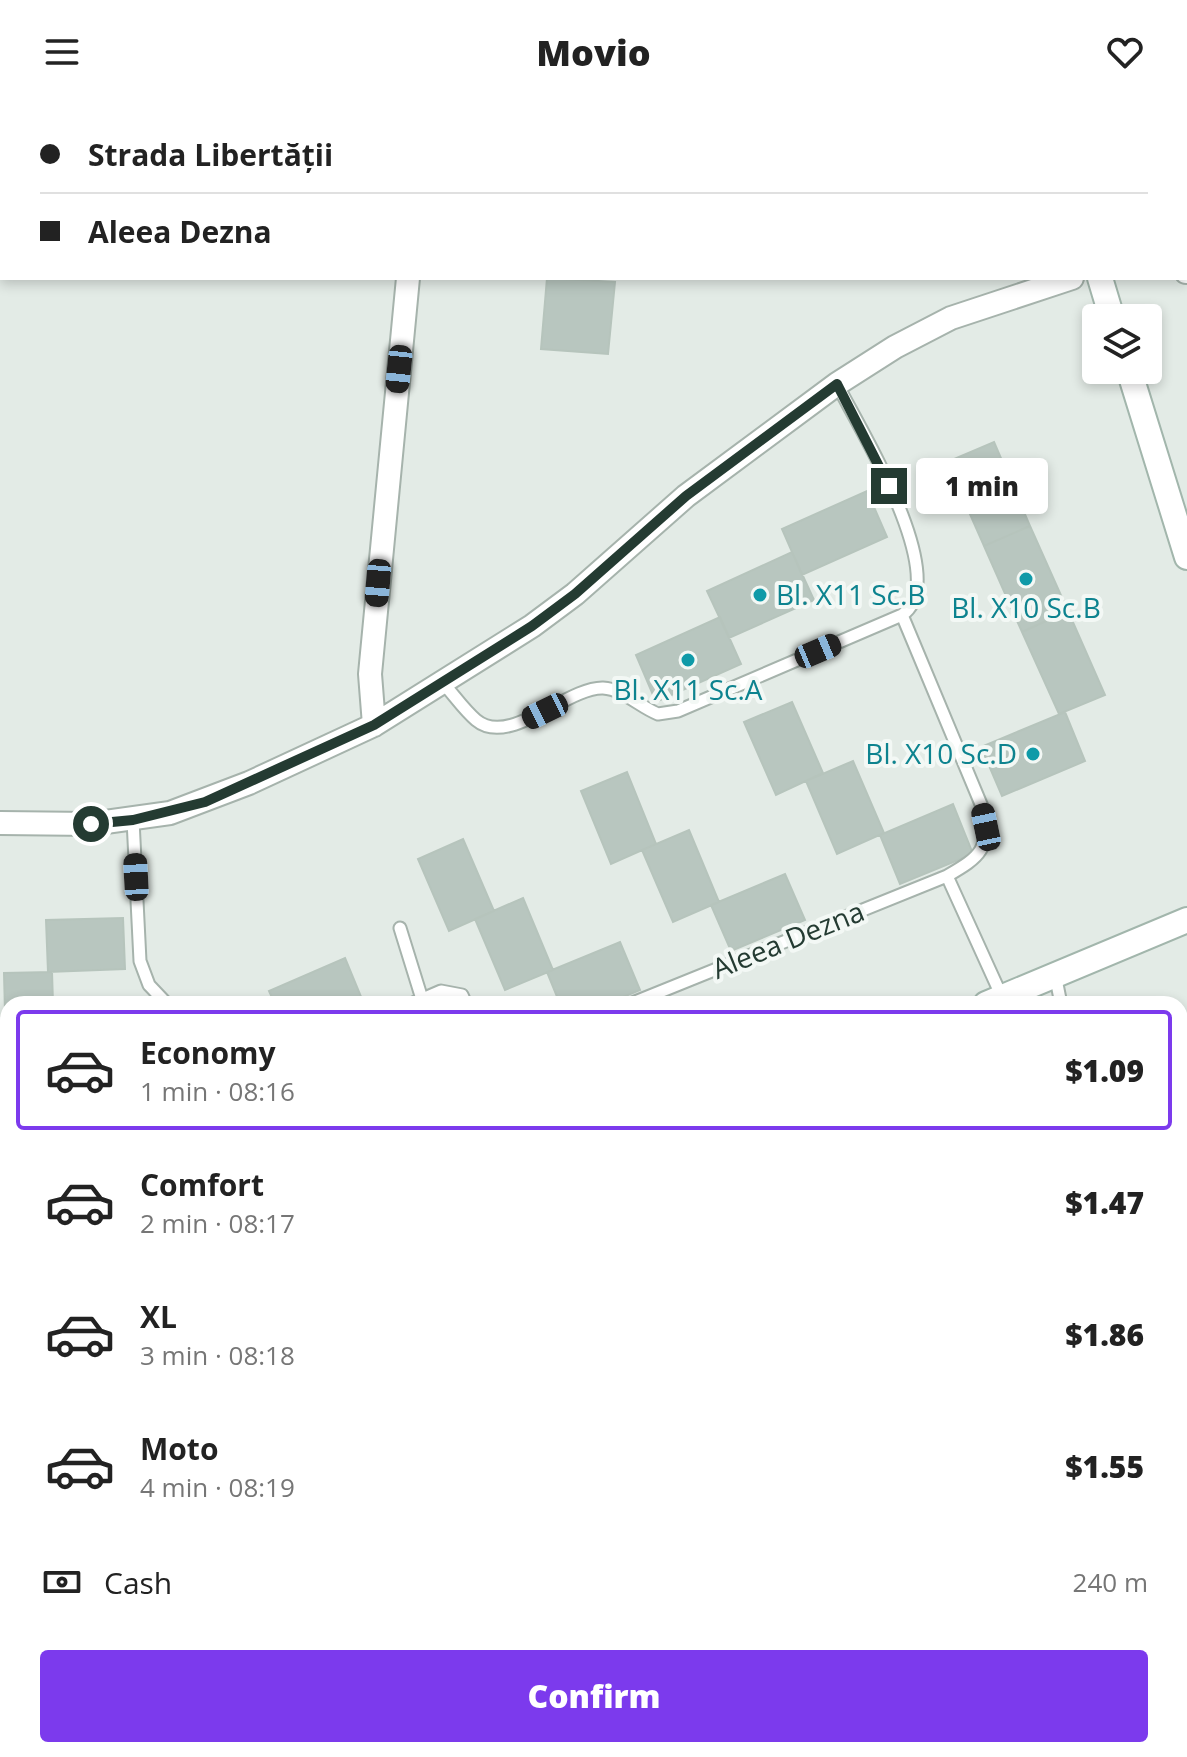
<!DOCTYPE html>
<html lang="en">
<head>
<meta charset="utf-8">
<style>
	body { margin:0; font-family:"Open Sans",sans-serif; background:#f2f2f2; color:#222; height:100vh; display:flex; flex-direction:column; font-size:30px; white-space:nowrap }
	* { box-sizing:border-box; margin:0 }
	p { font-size:26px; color:#767676 }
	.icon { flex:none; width:44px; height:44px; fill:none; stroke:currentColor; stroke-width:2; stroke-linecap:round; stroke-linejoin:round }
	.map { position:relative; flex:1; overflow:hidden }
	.sheet { position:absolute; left:0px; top:892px; width:1188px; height:762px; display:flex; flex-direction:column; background:#fff; border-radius:24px 24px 0 0; box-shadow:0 4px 12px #0003 }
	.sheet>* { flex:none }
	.guide { position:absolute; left:0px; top:0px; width:1188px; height:176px; box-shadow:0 4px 12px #0003; display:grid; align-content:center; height:176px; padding:0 40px; background:#fff }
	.fabs { position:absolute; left:1082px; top:200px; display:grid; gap:16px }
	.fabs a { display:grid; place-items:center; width:80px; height:80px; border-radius:8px; background:#fff; box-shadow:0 4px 12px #0003; font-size:40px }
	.end { position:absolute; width:36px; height:36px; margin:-18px; border:10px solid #243b32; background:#fff; box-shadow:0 0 0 4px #fff }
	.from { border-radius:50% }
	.bubble { position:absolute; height:56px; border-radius:8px; background:#fff; box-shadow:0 4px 12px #0003; font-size:26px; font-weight:800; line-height:56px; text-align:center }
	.car { position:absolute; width:24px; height:48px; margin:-24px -12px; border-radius:10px; box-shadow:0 0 6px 2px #0007; background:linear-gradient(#222 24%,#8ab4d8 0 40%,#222 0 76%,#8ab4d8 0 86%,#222 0) }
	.guide b { display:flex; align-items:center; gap:28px; height:76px; font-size:30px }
	.guide b+b { border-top:2px solid #e0e0e0 }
	.guide i { width:20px; height:20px; background:#222 }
	ul { padding:14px 0 0; list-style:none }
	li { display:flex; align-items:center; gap:24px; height:120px; margin:0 16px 12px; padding:0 24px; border:4px solid transparent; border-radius:8px }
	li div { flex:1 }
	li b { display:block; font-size:30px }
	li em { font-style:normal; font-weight:800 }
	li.current { border-color:#7c3aed }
	li>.icon { width:72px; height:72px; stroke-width:1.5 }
	.pay { display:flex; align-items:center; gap:20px; height:88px; padding:0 40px; font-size:30px }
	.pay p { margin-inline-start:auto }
	.cta { display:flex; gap:16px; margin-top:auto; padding:16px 40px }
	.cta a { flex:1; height:92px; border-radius:8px; background:#7c3aed; color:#fff; font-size:32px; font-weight:800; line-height:92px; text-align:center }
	header { display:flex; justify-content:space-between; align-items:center; height:104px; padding:0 40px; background:#fff; font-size:36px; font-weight:800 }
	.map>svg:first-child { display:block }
	.building { fill:#b8c6bf; stroke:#b6c4bc; stroke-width:2 }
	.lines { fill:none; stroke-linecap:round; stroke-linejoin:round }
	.lane-casing { stroke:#a6b3ac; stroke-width:15 }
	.street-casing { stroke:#a6b3ac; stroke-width:26 }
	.secondary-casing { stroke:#a2b6ac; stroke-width:28 }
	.path { stroke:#86ac9b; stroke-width:5; stroke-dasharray:4 6; stroke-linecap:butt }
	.lane { stroke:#fff; stroke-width:11 }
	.street { stroke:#fff; stroke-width:22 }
	.secondary { stroke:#fff; stroke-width:24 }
	.route { stroke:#243b32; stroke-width:10 }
	.culture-dot { fill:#0f9aa8; stroke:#f3f8f5; stroke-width:3 }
	.labels { text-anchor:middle; stroke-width:8; stroke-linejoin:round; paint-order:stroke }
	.culture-label { font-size:28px; fill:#0d838f; stroke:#f3f8f5 }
	.street-label { font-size:28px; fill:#243b32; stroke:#f3f8f5 }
</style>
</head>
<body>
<header><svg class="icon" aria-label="menu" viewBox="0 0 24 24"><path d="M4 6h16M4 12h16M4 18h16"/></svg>Movio<svg class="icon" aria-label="heart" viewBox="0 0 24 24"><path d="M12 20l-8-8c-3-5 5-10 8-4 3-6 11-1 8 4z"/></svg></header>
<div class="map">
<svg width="1187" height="1653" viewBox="0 0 1187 1653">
	<rect width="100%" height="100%" fill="#e3ebe6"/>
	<path class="building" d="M 547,174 L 615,178 L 608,250 L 541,245 Z
		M 994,338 L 1030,422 L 984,442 L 947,358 Z
		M 867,387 L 887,433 L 802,471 L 782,425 Z
		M 1030,422 L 1068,507 L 1022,528 L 984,442 Z
		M 792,448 L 814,496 L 729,534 L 707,487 Z
		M 1068,507 L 1105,591 L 1059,610 L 1022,528 Z
		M 720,513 L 741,560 L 656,598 L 636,551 Z
		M 792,598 L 823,669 L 776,691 L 744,618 Z
		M 1065,608 L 1085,657 L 1002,692 L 981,643 Z
		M 853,657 L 884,729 L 837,750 L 806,677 Z
		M 627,668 L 656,740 L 611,760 L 581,687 Z
		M 953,700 L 973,750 L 900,780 L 880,731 Z
		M 689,726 L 719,798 L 673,818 L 642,746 Z
		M 463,735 L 494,807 L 449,827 L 418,755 Z
		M 785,770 L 805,816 L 731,847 L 711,801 Z
		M 523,794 L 553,866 L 505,886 L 475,815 Z
		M 123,814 L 125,865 L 48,868 L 46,816 Z
		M 620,838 L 640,886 L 607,900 L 560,900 L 547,868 Z
		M 345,854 L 364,900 L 275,900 L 269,887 Z
		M 52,868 L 53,900 L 8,900 L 6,947 L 4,869 Z
		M 0,947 L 8,947 L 8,1028 L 0,1028 Z
		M 1187,1050 L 1187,1154 L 1180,1155 L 1180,1051 Z
		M 1180,1155 L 1187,1155 L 1187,1266 L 1182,1266 L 1180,1241 Z
		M 0,1477 L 8,1477 L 8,1558 L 0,1558 Z
		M 1180,1615 L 1187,1615 L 1187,1653 L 1146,1653 L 1145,1646 L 1180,1646 Z
		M 274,1646 L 347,1646 L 347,1653 L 274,1653 Z
		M 347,1646 L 424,1646 L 424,1653 L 347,1653 Z
		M 679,1646 L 761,1646 L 761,1653 L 679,1653 Z
		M 895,1646 L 975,1646 L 975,1649 L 895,1650 Z
		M 63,1649 L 143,1649 L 143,1653 L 63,1653 Z"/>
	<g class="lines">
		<g class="lane-casing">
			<path id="lane" d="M 837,280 C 858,322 954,476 902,511 L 983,705 C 991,745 980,753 947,772 L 1002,893
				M 443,579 C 454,591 464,606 476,616 C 509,644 567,583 603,584 C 623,585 640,603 658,610 L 678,607 L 902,511
				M 133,716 L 140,857 L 149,881 L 167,900
				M 400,824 L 422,895
				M 1055,870 L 1061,900
				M 411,900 L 441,887 L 462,891 L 466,900
				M 630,900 L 947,772
				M 1180,1360 L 1187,1360
				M 0,1394 L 8,1396
				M 1180,1404 L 1187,1403
				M 1180,1468 L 1187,1468
				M 0,1570 L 8,1569
				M 861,1646 L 861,1651
				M 1047,1646 L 1050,1653
				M 639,1653 L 641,1646"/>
		</g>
		<g class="street-casing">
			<path id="street" d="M 733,0 L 753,2
				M 424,2 L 424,0
				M 1139,2 L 1142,0
				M 1186,168 L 1187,168
				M 374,621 L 370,570 L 408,174
				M 0,719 L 91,720 L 170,709 L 249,679 L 374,621 L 532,522 L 575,490 L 686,392 L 837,280 L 895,243 L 951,214 L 1072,174
				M 453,1646 L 454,1653"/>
		</g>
		<g class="secondary-casing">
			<path id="secondary" d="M 1074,0 L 1075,2
				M 1100,174 L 1112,214
				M 1129,266 L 1187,453
				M 986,900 L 1187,816
				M 0,1163 L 8,1164"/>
		</g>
		<path class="path" d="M 1180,1518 L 1187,1535"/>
		<use href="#lane" class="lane"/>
		<use href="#street" class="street"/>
		<use href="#secondary" class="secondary"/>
	</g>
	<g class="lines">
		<path class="route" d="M 91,720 L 133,716 L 205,698 L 374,621 L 532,522 L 575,490 L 686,392 L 837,280 L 889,382"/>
	</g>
	<g class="culture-dot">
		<circle cx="1026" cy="475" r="8"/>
		<circle cx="760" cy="491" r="8"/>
		<circle cx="688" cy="556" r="8"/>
		<circle cx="1033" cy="650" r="8"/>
	</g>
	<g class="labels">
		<g class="culture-label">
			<text x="776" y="501" text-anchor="start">Bl. X11 Sc.B</text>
			<text x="1026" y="514">Bl. X10 Sc.B</text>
			<text x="688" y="596">Bl. X11 Sc.A</text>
			<text x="1017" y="660" text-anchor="end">Bl. X10 Sc.D</text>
		</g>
		<g class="street-label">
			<text transform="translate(788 836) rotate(-22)" y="10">Aleea Dezna</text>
		</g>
	</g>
</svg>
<div class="fabs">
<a><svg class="icon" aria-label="layers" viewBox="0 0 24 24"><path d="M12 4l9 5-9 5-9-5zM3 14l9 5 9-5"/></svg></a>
</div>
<i class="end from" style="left:91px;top:720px"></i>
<i class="end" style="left:889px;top:382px"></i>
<div class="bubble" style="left:916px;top:354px;width:132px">1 min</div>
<i class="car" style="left:399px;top:265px;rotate:186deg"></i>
<i class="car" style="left:378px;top:479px;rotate:185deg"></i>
<i class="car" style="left:818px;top:547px;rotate:67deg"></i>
<i class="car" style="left:545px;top:607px;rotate:244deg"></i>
<i class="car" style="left:986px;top:723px;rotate:348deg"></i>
<i class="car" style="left:136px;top:773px;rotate:357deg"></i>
<div class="guide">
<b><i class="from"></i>Strada Libertății</b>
<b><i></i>Aleea Dezna</b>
</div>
<section class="sheet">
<ul>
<li class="current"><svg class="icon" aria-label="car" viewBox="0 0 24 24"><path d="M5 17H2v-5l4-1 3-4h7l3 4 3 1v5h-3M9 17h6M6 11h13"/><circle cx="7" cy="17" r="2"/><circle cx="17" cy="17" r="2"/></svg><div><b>Economy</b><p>1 min · 08:16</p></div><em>$1.09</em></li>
<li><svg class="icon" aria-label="car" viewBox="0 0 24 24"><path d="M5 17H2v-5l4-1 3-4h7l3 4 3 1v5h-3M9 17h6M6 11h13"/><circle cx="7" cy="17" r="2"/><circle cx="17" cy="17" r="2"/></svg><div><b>Comfort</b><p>2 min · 08:17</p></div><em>$1.47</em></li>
<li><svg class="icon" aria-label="car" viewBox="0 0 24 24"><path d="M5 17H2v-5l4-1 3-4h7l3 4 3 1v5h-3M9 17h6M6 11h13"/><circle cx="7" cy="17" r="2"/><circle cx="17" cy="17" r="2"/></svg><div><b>XL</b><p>3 min · 08:18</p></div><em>$1.86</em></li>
<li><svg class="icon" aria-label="car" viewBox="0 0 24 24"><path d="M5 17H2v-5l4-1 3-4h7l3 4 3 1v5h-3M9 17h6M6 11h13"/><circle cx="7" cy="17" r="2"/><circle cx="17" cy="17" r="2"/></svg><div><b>Moto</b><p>4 min · 08:19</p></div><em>$1.55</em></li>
</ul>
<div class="pay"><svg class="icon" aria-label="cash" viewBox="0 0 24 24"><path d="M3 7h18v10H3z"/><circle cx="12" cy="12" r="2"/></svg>Cash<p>240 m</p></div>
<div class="cta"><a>Confirm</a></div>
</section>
</div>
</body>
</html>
